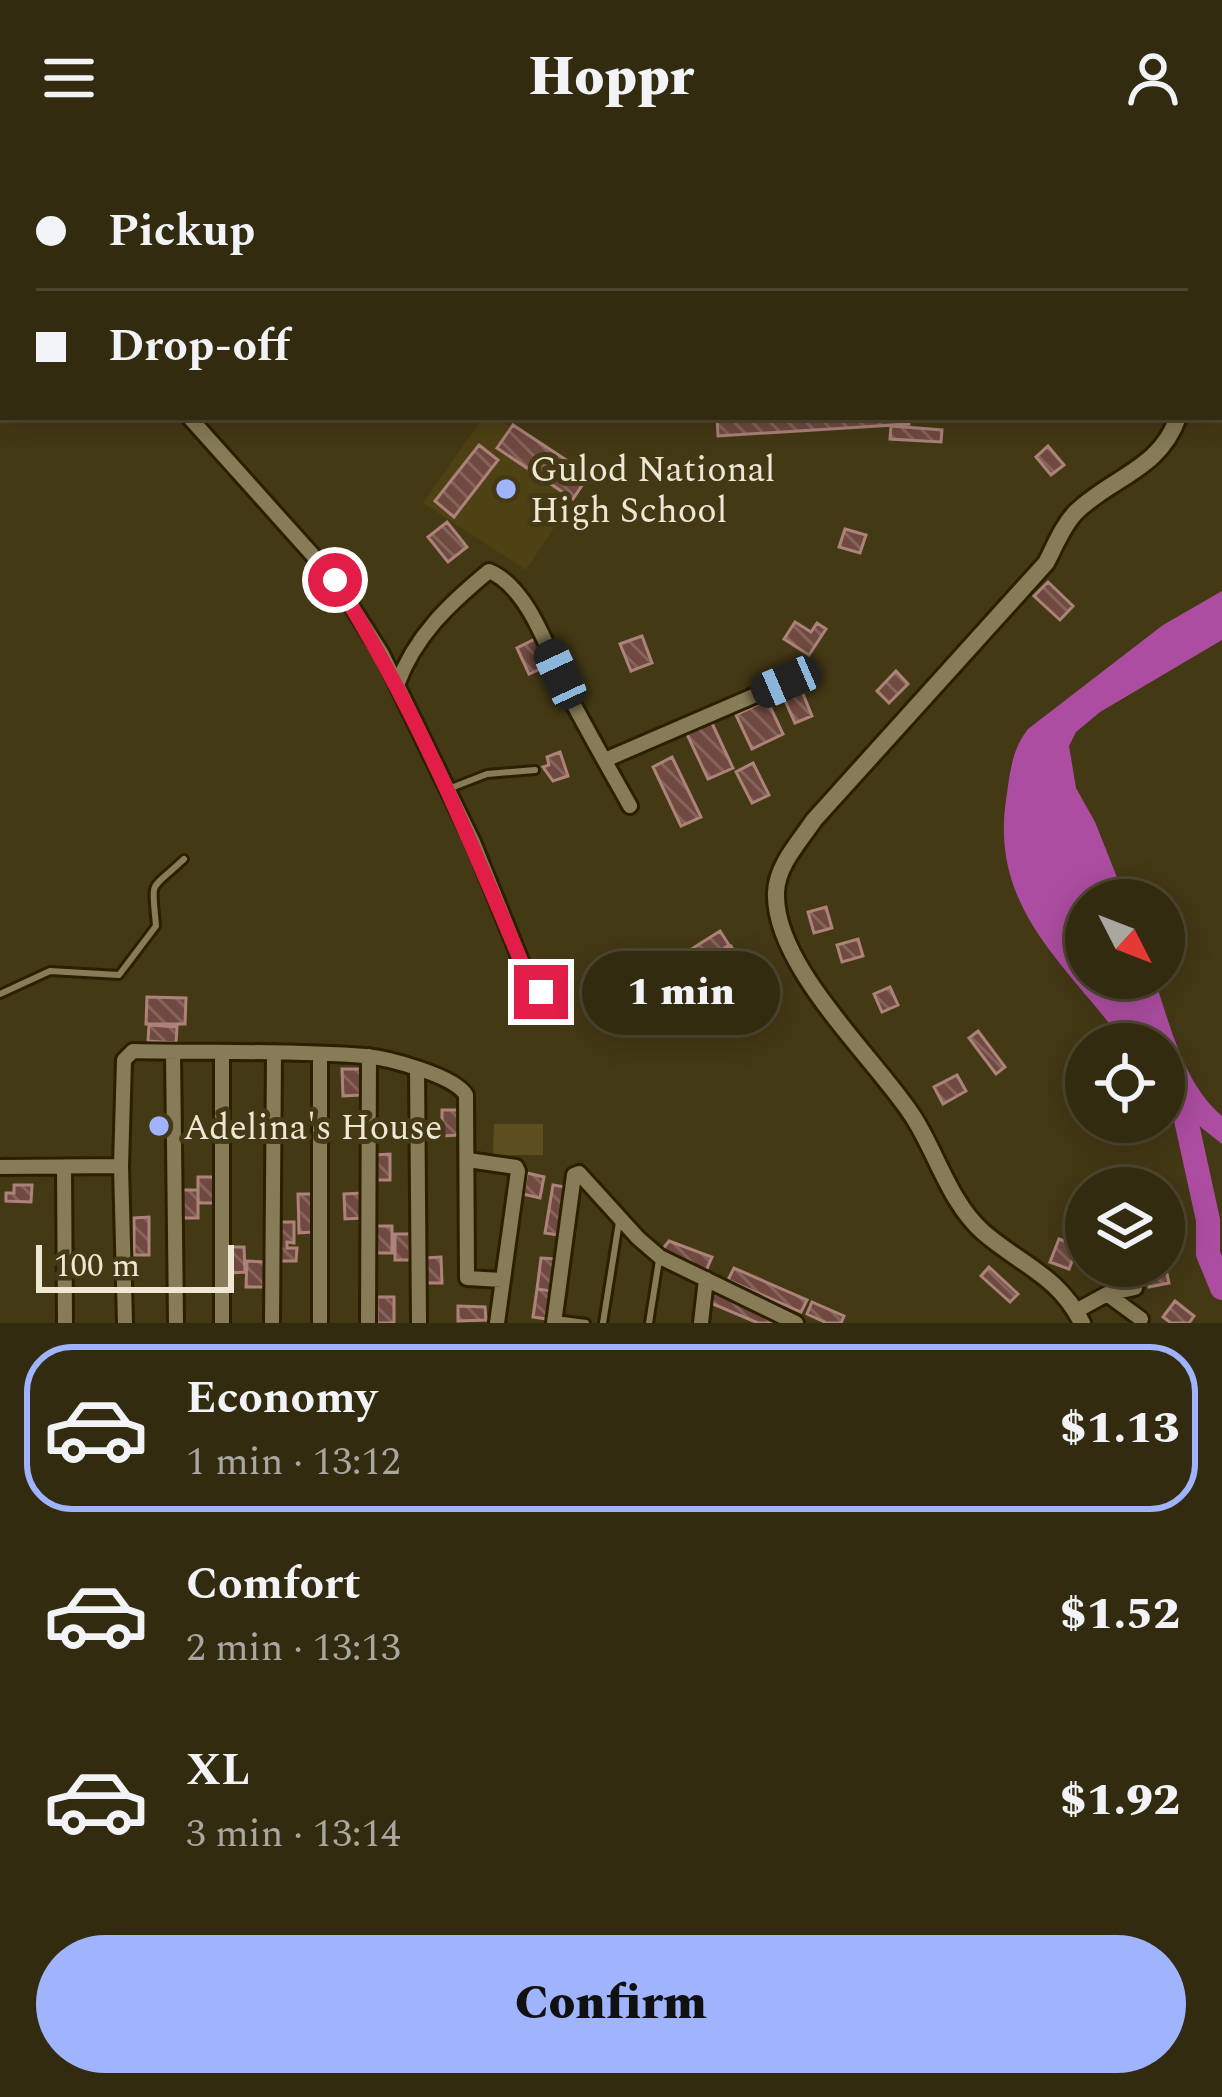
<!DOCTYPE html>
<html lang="en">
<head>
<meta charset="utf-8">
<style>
	body { margin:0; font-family:Spectral,serif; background:#3b3319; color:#f1f3f6; height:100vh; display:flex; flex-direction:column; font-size:45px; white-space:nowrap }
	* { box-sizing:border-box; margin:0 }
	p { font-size:39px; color:#a9a79f }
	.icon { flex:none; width:66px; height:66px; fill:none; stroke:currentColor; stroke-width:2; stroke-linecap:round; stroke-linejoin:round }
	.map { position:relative; height:1167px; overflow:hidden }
	.drawer { display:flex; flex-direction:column; background:#332b10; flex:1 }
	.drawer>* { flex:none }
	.banner { position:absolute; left:0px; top:0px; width:1224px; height:264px; box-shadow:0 6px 30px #0003,0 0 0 3px #4e4730; display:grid; align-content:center; height:264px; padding:0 36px; background:#332b10 }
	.needle { width:78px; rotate:132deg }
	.fabs { position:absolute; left:1065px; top:723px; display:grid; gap:24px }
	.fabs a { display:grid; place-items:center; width:120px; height:120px; border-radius:50%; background:#332b10; box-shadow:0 6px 30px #0003,0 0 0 3px #4e4730; font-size:60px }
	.scale { position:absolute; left:36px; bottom:30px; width:198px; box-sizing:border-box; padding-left:12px; border:6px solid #ede7d3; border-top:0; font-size:33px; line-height:42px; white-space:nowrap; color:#ede7d3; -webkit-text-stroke:9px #443915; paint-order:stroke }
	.end { position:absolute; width:54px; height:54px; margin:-27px; border:15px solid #e11d48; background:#fff; box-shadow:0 0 0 6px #fff }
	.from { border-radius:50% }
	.bubble { position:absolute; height:84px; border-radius:42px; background:#332b10; box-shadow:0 6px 30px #0003,0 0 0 3px #4e4730; font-size:39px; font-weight:800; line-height:84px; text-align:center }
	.car { position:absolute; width:36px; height:72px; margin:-36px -18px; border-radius:15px; box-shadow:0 0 9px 3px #0007; background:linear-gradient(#222 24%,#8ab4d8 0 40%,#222 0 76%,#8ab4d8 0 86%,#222 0) }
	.banner b { display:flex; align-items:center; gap:42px; height:114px; font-size:45px }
	.banner b+b { border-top:3px solid #4e4730 }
	.banner i { width:30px; height:30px; background:#f1f3f6 }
	ul { padding:21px 0 0; list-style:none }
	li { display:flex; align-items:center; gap:36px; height:168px; margin:0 24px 18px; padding:0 12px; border:6px solid transparent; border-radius:48px }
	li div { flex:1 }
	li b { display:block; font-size:45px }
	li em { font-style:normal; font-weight:800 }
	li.current { border-color:#a0b3fd }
	li>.icon { width:108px; height:108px; stroke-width:1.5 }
	.cta { display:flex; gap:24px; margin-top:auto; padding:24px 36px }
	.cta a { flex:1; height:138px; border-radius:72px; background:#a0b3fd; color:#111; font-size:48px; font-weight:800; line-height:138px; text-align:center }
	header { display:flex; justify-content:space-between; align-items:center; height:156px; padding:0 36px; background:#332b10; font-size:54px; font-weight:800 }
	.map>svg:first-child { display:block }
	.built { fill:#4e4114 }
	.park { fill:url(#park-crowns) }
	.garden { fill:#5c4e1f }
	.water { fill:#ad4da1 }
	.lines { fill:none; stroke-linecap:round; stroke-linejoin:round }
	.river { stroke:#ad4da1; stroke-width:24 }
	.building { fill:url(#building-back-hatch); stroke:#ad8379; stroke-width:3 }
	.service-casing { stroke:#2a2000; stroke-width:12 }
	.minor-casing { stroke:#2a2000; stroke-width:20 }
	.tertiary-casing { stroke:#2a2000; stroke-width:22 }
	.service { stroke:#877c57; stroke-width:6 }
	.minor { stroke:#877c57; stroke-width:14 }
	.tertiary { stroke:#877c57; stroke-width:16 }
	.route { stroke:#e11d48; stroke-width:15 }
	.poi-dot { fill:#a0b3fd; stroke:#443915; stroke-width:4.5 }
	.labels { text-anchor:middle; stroke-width:10; stroke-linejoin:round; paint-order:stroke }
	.poi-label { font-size:36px; fill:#ede7d3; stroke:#443915; text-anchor:start }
</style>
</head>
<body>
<header><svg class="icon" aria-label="menu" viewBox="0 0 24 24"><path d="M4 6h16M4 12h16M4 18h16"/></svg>Hoppr<svg class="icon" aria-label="person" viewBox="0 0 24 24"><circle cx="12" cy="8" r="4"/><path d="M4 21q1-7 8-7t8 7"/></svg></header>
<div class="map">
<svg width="1222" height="1167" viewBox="0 0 1222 1167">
	<defs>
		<pattern id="park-crowns" width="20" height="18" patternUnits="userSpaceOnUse" patternTransform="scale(3)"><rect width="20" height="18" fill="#5c4e1f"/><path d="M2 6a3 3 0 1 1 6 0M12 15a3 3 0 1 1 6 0" fill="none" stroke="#74683f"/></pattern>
		<pattern id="building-back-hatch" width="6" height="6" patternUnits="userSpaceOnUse" patternTransform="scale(3)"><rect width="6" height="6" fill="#704a41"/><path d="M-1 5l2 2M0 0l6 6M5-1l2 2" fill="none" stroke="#85645c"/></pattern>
	</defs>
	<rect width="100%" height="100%" fill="#443915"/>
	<path class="built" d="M 483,261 L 495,261 L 589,319 L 526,414 L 423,347 Z"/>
	<path class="park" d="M 581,0 L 1063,0 L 582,3 Z"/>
	<path class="garden" d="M 494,968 L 543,968 L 543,999 L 493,999 Z"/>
	<path class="water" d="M 1222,435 L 1222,484 L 1100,556 L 1076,576 L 1069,590 L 1076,632 L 1095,666 L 1126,744 L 1086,744 L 1086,822 L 1154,822 C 1170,868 1183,927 1222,960 L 1222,988 L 1164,942 L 1164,888 L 1125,888 C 1067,808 990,754 1006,644 C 1010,618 1011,595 1028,573 L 1163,469 Z"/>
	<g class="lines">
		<path class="river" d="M 1164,907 L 1183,950 L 1208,1064 L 1208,1098 L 1222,1132"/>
	</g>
	<path class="building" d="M 717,261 L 909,261 L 909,268 L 718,280 Z
		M 513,269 L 589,319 L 573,343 L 497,292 Z
		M 891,270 L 942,274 L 941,286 L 890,283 Z
		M 479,289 L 498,304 L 454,361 L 435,345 Z
		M 1048,290 L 1064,309 L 1051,319 L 1036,301 Z
		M 447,366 L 467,391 L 448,406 L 428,381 Z
		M 845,373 L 866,379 L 860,397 L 839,391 Z
		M 1048,426 L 1073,450 L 1060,464 L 1034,440 Z
		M 795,466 L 811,476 L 817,467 L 826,473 L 809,499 L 784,483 Z
		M 642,480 L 652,507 L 631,515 L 620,488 Z
		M 537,482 L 549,509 L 529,518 L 517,492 Z
		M 896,515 L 908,528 L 889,547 L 877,535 Z
		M 801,533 L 812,560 L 795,567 L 783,540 Z
		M 767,544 L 783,578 L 752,593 L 736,559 Z
		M 710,563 L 733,612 L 708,623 L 685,574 Z
		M 560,596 L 568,620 L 553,625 L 543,611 L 549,609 L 547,601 Z
		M 672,601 L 701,661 L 681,670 L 653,611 Z
		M 753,607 L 769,639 L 752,647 L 736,616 Z
		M 826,751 L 832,772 L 814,777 L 808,756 Z
		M 720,775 L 729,789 L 688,816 L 679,801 Z
		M 858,783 L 863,800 L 842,806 L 837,789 Z
		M 731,790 L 736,798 L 696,825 L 691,817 Z
		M 732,831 L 742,848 L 724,859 L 714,842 Z
		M 890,831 L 898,849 L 882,856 L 874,838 Z
		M 147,841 L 186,842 L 185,868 L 146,868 Z
		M 713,842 L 723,859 L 703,871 L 693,854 Z
		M 149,869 L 177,871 L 176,887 L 148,885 Z
		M 978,875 L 1005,911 L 996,918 L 969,882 Z
		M 342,913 L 361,913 L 361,939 L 343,940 Z
		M 957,919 L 966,935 L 943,948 L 934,931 Z
		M 442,954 L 461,954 L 459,979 L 442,980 Z
		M 390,998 L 390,1024 L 376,1024 L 375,999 Z
		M 527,1017 L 544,1021 L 540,1042 L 523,1038 Z
		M 198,1021 L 216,1021 L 215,1047 L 198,1047 Z
		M 14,1029 L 32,1029 L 31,1046 L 6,1045 L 6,1037 L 14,1037 Z
		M 553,1029 L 565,1031 L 558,1079 L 545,1077 Z
		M 181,1034 L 198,1034 L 198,1062 L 180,1062 Z
		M 362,1037 L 363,1062 L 345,1063 L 344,1038 Z
		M 298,1038 L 312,1038 L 312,1076 L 299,1077 Z
		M 149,1061 L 149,1099 L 134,1099 L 134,1062 Z
		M 278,1066 L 294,1066 L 294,1087 L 287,1086 L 287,1092 L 297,1092 L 296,1105 L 278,1105 Z
		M 376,1070 L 392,1070 L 392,1097 L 377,1097 Z
		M 395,1078 L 410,1078 L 410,1104 L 395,1104 Z
		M 1059,1083 L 1078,1090 L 1069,1113 L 1050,1106 Z
		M 669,1085 L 712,1101 L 705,1117 L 661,1095 Z
		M 230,1091 L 244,1091 L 245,1116 L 231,1117 Z
		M 441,1101 L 442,1127 L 424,1127 L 424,1102 Z
		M 541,1102 L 555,1103 L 551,1135 L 537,1133 Z
		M 247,1105 L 265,1106 L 264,1131 L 246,1131 Z
		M 1165,1109 L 1169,1127 L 1149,1131 L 1145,1113 Z
		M 989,1111 L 1018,1138 L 1010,1146 L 981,1120 Z
		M 734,1112 L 807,1144 L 801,1156 L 728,1124 Z
		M 537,1133 L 551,1135 L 547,1163 L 533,1161 Z
		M 712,1136 L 786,1167 L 758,1167 L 708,1146 Z
		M 377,1141 L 394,1141 L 394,1167 L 377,1167 Z
		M 1175,1145 L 1194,1160 L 1189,1167 L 1171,1167 L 1163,1161 Z
		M 812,1146 L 844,1160 L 841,1167 L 827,1167 L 807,1158 Z
		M 458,1150 L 485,1151 L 486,1164 L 458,1165 Z"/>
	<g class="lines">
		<g class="service-casing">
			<path id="service" d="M 451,632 L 487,618 L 535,614
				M 0,838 L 50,815 L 119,819 L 156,770 C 152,721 148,737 184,703
				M 555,1163 L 586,1167
				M 603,1167 L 619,1066
				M 649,1167 L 659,1104"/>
		</g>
		<g class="minor-casing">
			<path id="minor" d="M 107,3 L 107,0
				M 189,261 L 335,424 L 382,498 L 473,686 L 530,827 L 541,836
				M 397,529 C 415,480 449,448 489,415 C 532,432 553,510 574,549 C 592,583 611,616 630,650
				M 605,604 L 786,526
				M 173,896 L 176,1167
				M 417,912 L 419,1167
				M 468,1004 L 516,1011 L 518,1015 L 497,1167
				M 0,1011 L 121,1010
				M 64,1012 L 65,1167
				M 1107,1138 L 1141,1163
				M 1076,1155 L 1107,1138 L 1135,1132
				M 125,1167 L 121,1010 L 124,904 L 133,895 C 210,897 288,894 365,900 C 389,902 455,920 466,939 L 467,1122 L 502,1124
				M 222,1167 L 222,898
				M 272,1167 L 274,899
				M 320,1167 L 320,900
				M 368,1167 L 369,900
				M 554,1167 L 574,1019 L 579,1017 L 638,1082 L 660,1101 L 796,1167
				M 701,1167 L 706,1123"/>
		</g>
		<g class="tertiary-casing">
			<path id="tertiary" d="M 1221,141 L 1222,138
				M 1082,1167 C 1058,1119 1021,1109 983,1076 C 949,1046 936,995 912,959 C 873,900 773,809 776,736 C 777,709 800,685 814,664 L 1046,407 C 1055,390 1062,371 1075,357 C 1111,321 1160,314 1178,261"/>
		</g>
		<use href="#service" class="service"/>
		<use href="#minor" class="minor"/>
		<use href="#tertiary" class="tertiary"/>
	</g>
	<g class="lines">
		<path class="route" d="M 335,424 C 416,552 472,688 530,827 L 541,836"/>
	</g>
	<g class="poi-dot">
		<circle cx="506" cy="333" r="12"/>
		<circle cx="159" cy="970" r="12"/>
	</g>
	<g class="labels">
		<g class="poi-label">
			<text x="530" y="325">Gulod National<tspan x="530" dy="41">High School</tspan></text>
			<text x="183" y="983">Adelina's House</text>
		</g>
	</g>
</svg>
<div class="fabs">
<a><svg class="needle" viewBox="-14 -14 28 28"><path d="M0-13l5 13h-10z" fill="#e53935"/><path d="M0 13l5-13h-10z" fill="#a9a79f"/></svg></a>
<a><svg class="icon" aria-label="locate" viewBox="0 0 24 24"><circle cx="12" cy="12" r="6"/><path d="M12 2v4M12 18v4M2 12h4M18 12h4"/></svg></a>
<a><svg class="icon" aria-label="layers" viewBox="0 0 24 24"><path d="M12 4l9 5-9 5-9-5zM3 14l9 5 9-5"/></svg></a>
</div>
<div class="scale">100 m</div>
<i class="end from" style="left:335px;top:424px"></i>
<i class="end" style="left:541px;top:836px"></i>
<div class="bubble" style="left:582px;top:795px;width:198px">1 min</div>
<i class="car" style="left:560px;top:518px;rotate:335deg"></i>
<i class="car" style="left:786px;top:526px;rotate:247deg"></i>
<div class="banner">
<b><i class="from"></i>Pickup</b>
<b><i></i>Drop-off</b>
</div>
</div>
<section class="drawer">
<ul>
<li class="current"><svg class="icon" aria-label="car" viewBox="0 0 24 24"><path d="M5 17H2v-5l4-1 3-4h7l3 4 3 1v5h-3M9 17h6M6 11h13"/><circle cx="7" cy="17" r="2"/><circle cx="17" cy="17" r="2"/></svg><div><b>Economy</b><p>1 min · 13:12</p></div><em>$1.13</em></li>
<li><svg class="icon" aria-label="car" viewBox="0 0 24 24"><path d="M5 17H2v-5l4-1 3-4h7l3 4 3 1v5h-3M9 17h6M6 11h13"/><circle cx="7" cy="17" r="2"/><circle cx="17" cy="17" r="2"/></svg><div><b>Comfort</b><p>2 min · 13:13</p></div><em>$1.52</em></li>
<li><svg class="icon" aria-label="car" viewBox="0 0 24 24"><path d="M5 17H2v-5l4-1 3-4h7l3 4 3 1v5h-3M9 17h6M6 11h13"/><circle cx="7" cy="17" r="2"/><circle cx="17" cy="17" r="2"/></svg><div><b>XL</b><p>3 min · 13:14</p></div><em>$1.92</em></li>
</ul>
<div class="cta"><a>Confirm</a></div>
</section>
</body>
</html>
